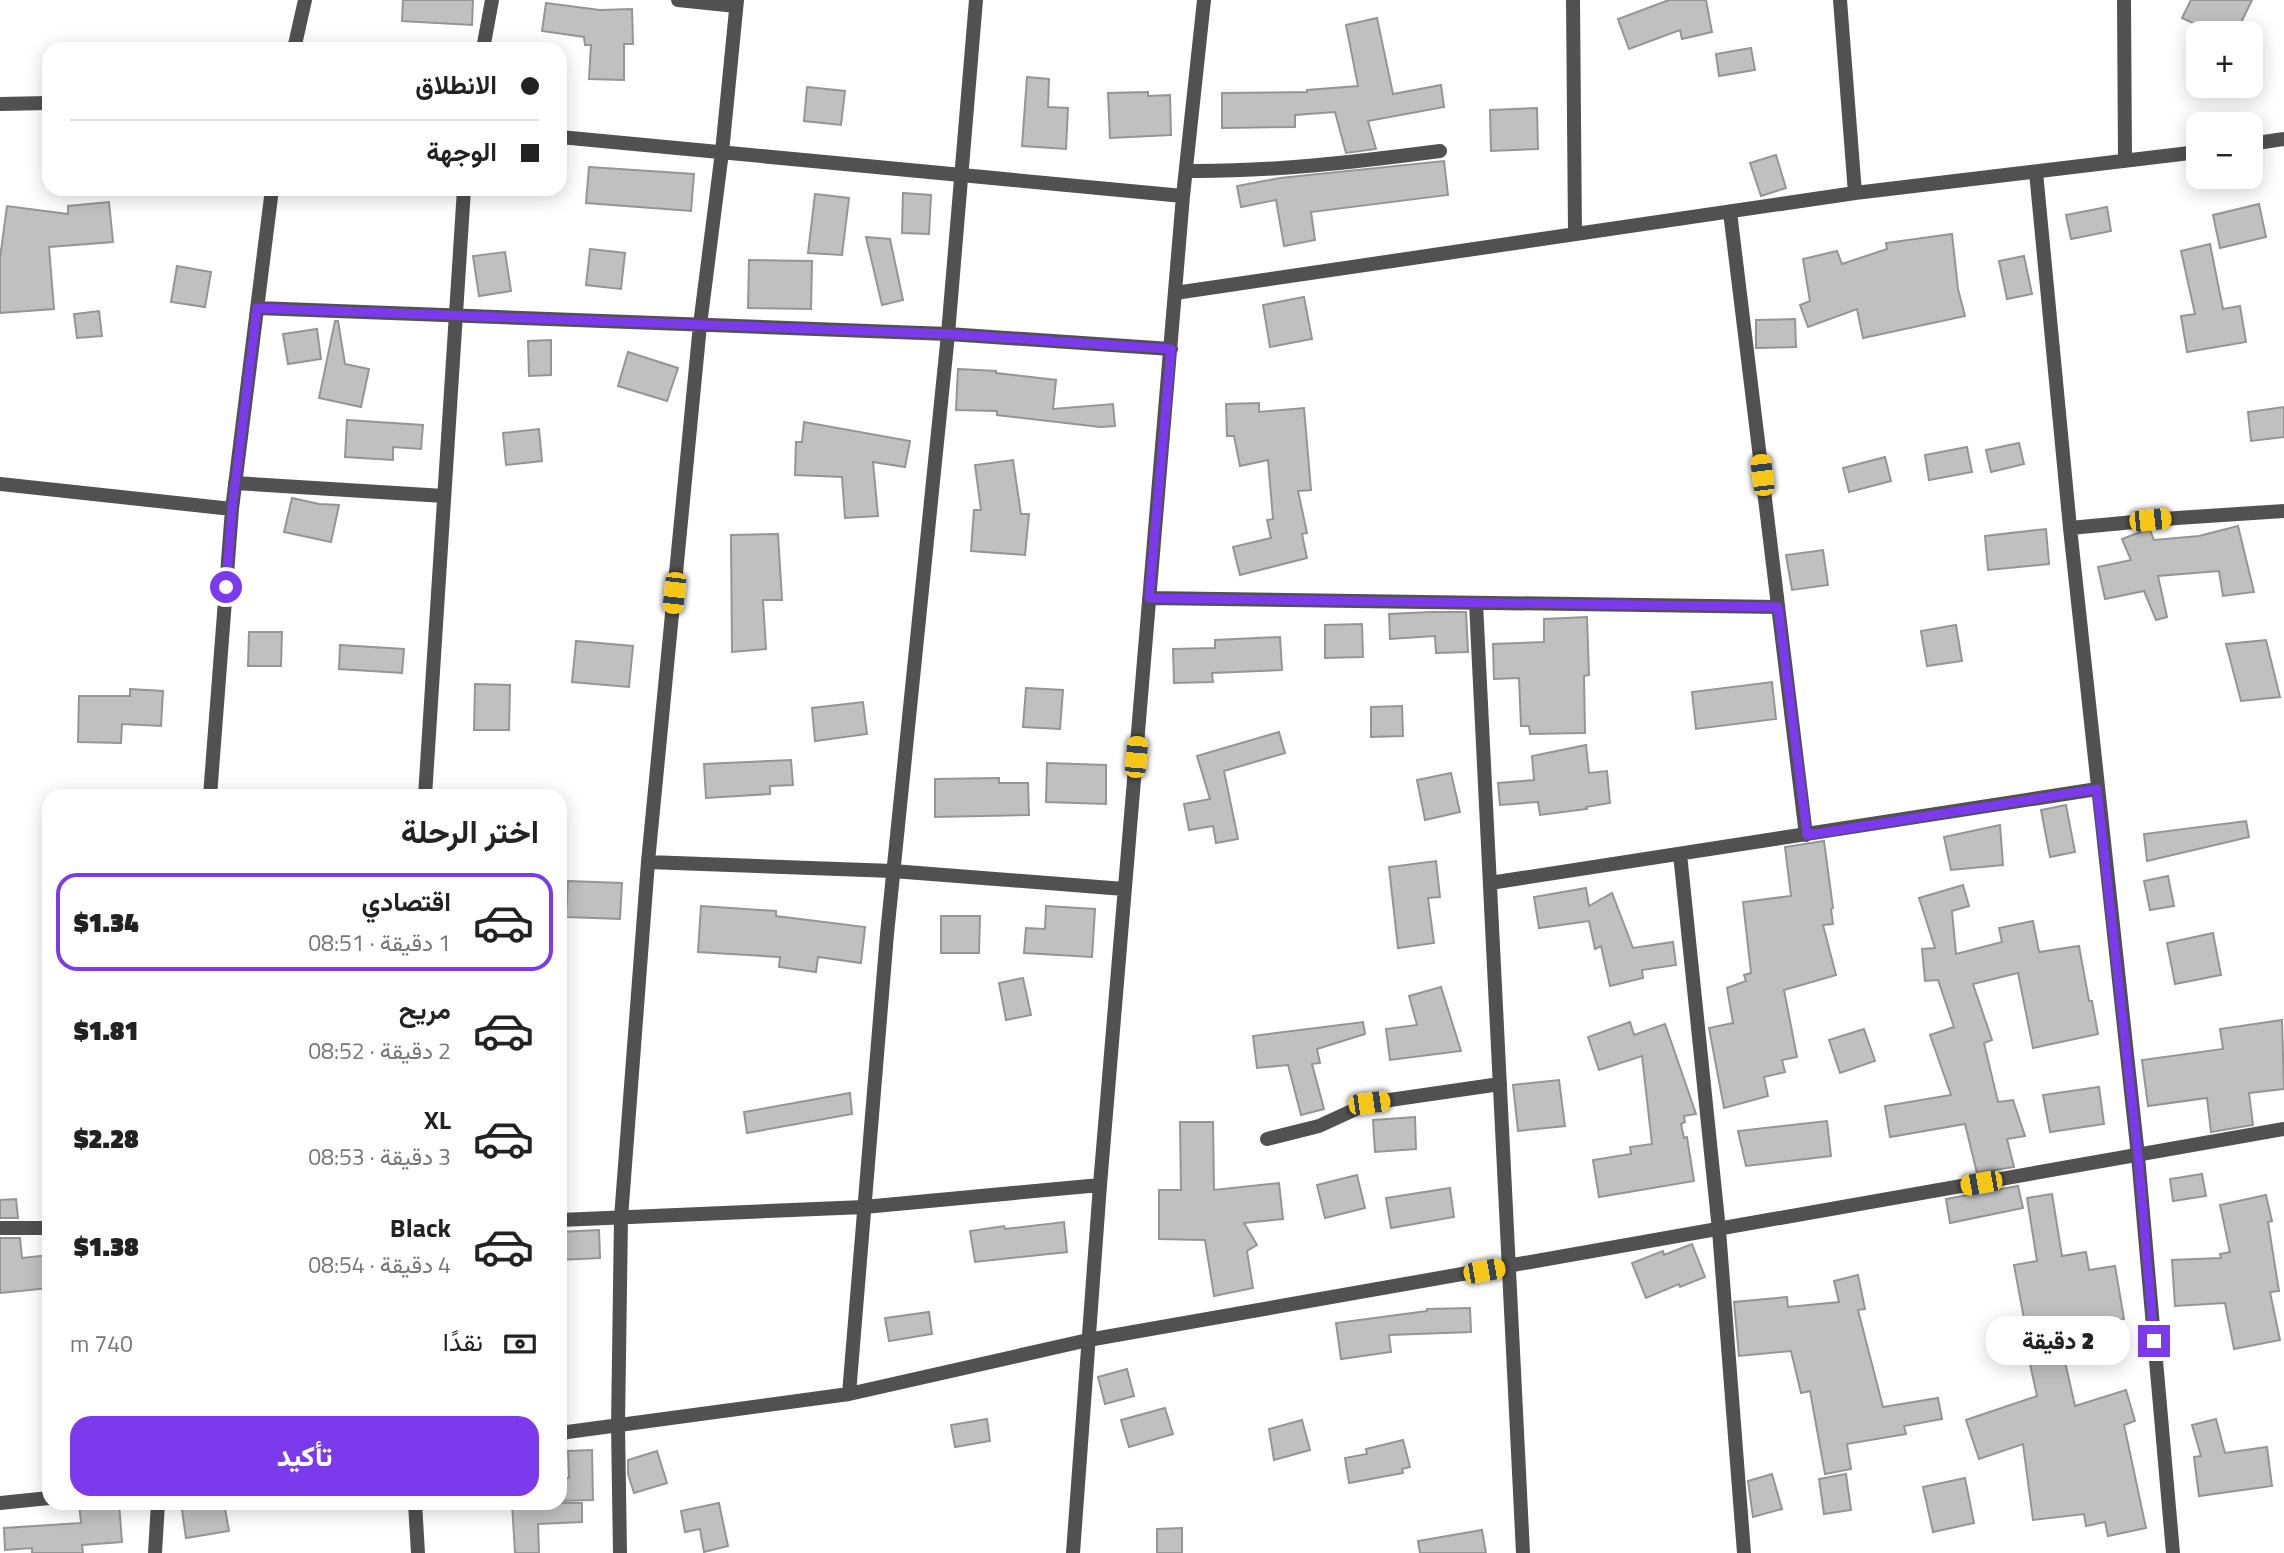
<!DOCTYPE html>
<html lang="ar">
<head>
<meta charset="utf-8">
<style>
	body { margin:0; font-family:"Titillium Web",Vazirmatn,sans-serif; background:#f2f2f2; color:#222; direction:rtl; height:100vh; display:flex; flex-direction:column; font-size:26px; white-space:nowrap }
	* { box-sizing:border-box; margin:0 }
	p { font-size:23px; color:#767676 }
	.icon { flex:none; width:38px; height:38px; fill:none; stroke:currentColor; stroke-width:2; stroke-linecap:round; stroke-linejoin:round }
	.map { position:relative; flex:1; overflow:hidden; direction:ltr }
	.panel { position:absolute; left:42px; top:789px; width:525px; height:721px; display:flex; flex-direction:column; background:#fff; border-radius:21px; box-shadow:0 4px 18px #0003; direction:rtl }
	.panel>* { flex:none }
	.hud { position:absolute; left:42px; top:42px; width:525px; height:154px; border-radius:21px; box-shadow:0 4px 18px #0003; direction:rtl; display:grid; align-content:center; height:154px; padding:0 28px; background:#fff }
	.buttons { position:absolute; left:2186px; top:21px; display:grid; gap:14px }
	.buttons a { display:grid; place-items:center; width:77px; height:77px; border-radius:14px; background:#fff; box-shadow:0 4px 18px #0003; font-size:35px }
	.end { position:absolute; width:32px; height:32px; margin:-16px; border:9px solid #7c3aed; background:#fff; box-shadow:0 0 0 4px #fff }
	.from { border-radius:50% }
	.bubble { position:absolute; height:49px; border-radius:21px; background:#fff; box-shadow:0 4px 18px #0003; font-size:23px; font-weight:800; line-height:49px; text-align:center; direction:rtl }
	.car { position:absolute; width:21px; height:42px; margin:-21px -10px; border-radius:9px; box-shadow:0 0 5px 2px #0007; background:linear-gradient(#f5c518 24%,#345 0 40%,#f5c518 0 76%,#345 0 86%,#f5c518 0) }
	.hud b { display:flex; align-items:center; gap:24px; height:66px; font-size:26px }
	.hud b+b { border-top:2px solid #e0e0e0 }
	.hud i { width:18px; height:18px; background:#222 }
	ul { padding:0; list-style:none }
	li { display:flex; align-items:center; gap:21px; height:98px; margin:0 14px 10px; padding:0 14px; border:4px solid transparent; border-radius:21px }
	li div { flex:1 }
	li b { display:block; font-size:26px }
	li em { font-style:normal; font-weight:800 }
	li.on { border-color:#7c3aed }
	li>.icon { width:63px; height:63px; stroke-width:1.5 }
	h2 { padding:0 28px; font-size:32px; line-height:84px }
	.pay { display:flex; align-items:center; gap:18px; height:77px; padding:0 28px; font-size:26px }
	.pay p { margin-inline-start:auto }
	.button { display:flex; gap:14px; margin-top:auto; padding:14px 28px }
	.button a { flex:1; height:80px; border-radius:21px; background:#7c3aed; color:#fff; font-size:28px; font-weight:800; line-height:80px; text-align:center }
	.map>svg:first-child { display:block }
	.building { fill:#c0c0c0; stroke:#959595; stroke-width:2 }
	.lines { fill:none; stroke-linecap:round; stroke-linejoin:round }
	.street { stroke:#515151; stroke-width:14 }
	.route { stroke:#7c3aed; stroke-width:9 }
</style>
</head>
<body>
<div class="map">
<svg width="2284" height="1553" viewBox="0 0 2284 1553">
	<rect width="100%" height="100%" fill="#fff"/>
	<path class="building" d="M 403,0 L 473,0 L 472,25 L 402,21 Z
		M 1669,0 L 1706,0 L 1712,32 L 1682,39 L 1680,30 L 1629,49 L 1618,19 Z
		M 2191,0 L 2252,0 L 2236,33 L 2215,33 L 2182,18 Z
		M 546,3 L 600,10 L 632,9 L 633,44 L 624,44 L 624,80 L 589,79 L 591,45 L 585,45 L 584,37 L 542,31 Z
		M 1377,18 L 1393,94 L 1441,85 L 1444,107 L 1368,121 L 1376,149 L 1346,153 L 1335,112 L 1295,115 L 1295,127 L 1222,128 L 1222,93 L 1307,92 L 1307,90 L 1358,86 L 1346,25 Z
		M 1751,48 L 1755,70 L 1719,76 L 1716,54 Z
		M 1027,77 L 1049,79 L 1048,107 L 1068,108 L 1066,149 L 1022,146 Z
		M 807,87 L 845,91 L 841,125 L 804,121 Z
		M 1148,92 L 1148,96 L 1170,95 L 1171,135 L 1110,138 L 1108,93 Z
		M 1537,108 L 1538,149 L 1491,151 L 1490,110 Z
		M 1776,155 L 1786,188 L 1761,196 L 1750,163 Z
		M 1444,161 L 1448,195 L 1311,212 L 1315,240 L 1284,246 L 1276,200 L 1241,207 L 1237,186 L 1280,178 Z
		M 589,167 L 694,174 L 691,211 L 586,203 Z
		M 903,193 L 931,195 L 929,234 L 902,233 Z
		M 815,194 L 849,198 L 842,255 L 808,253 Z
		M 109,202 L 113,242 L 49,247 L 54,309 L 0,313 L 0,258 L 7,206 L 68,214 L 68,206 Z
		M 2259,204 L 2266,237 L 2220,248 L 2213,215 Z
		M 2107,207 L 2111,231 L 2071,239 L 2066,215 Z
		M 1952,234 L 1958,289 L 1965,316 L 1863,338 L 1857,309 L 1808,327 L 1800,305 L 1810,301 L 1803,259 L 1837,251 L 1842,264 L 1887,249 L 1886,243 Z
		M 866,237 L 890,239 L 903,300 L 882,305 Z
		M 2210,244 L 2223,309 L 2240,306 L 2246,342 L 2187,352 L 2181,316 L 2195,314 L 2181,251 Z
		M 590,249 L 625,253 L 621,289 L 586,285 Z
		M 505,252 L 511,291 L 479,296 L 473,256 Z
		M 2024,256 L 2032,294 L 2007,299 L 1999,261 Z
		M 749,260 L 812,261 L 811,309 L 748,308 Z
		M 177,266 L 211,272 L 205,307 L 171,302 Z
		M 1304,297 L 1312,339 L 1270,347 L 1263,305 Z
		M 99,311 L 102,336 L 77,338 L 74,314 Z
		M 1795,319 L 1796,347 L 1756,348 L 1756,320 Z
		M 335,321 L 338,321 L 345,364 L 369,369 L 361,407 L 319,398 Z
		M 317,329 L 321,359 L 288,364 L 283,334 Z
		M 551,340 L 551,375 L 529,376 L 528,341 Z
		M 628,352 L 678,368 L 667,401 L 618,386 Z
		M 958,369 L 996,371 L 996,373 L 1056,380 L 1053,409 L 1113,404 L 1115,426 L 1100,427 L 997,415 L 997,411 L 956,410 Z
		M 1259,403 L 1259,412 L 1304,408 L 1311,490 L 1298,491 L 1307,533 L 1302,534 L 1307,558 L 1240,575 L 1233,547 L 1271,538 L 1267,520 L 1273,519 L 1268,460 L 1240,466 L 1234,436 L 1227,436 L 1226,404 Z
		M 2284,407 L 2284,437 L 2251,441 L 2248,412 Z
		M 347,420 L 423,425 L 421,449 L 393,447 L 393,460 L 345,457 Z
		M 804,422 L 910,441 L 905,467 L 873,462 L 878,516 L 845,518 L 842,477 L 795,475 L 796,442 L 802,442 Z
		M 539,429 L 542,461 L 506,465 L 503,433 Z
		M 2019,443 L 2024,464 L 1991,472 L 1986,450 Z
		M 1967,447 L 1972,472 L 1929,480 L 1925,455 Z
		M 1885,457 L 1891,481 L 1849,492 L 1843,468 Z
		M 1013,460 L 1021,514 L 1029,514 L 1025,555 L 971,551 L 974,510 L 981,510 L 975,465 Z
		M 292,498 L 319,504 L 339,505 L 331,542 L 284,532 Z
		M 2238,526 L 2254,592 L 2223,596 L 2219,571 L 2158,576 L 2167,617 L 2156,620 L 2144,591 L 2105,599 L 2098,567 L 2131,560 L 2122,539 L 2143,531 L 2150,530 L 2154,540 L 2199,536 Z
		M 2046,529 L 2049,564 L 1988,570 L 1985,536 Z
		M 778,534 L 782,600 L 763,600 L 766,649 L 732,652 L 731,535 Z
		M 1823,550 L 1828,585 L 1792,590 L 1786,555 Z
		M 1432,612 L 1466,612 L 1468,652 L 1436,653 L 1435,636 L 1390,639 L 1389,614 Z
		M 1587,617 L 1589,675 L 1584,676 L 1585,733 L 1530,734 L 1529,726 L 1521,726 L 1519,678 L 1494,679 L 1493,644 L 1544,642 L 1544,619 Z
		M 1362,624 L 1363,657 L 1325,658 L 1325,625 Z
		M 1956,625 L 1962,661 L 1927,666 L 1921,631 Z
		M 249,632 L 282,632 L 281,666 L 248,666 Z
		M 1280,637 L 1282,670 L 1212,673 L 1213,682 L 1174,683 L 1173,649 L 1215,648 L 1215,640 Z
		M 2266,640 L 2280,697 L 2241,701 L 2226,644 Z
		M 576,641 L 633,646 L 629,687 L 572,682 Z
		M 340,645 L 404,649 L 402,673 L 339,669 Z
		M 1772,682 L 1776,719 L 1696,729 L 1692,692 Z
		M 475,684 L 510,685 L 509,730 L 474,730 Z
		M 1026,688 L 1063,690 L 1060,729 L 1023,727 Z
		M 130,689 L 163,691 L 161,726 L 122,724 L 121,743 L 78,742 L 79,696 L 130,696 Z
		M 863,702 L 867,734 L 815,741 L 812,708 Z
		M 1402,706 L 1403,736 L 1371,737 L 1371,707 Z
		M 1279,732 L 1285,753 L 1224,771 L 1238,839 L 1216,843 L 1213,826 L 1189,830 L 1184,804 L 1210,799 L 1197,756 Z
		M 1586,745 L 1589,773 L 1607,771 L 1610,803 L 1586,807 L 1587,809 L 1540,815 L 1538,802 L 1500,805 L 1498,783 L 1534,780 L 1532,756 Z
		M 791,760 L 793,785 L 770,786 L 770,794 L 706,798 L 704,764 Z
		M 1047,763 L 1106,765 L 1106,804 L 1046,802 Z
		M 1451,773 L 1460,812 L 1425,820 L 1417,780 Z
		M 999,778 L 999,783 L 1028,783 L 1029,815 L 935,817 L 935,779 Z
		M 2066,805 L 2075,852 L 2050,857 L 2041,810 Z
		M 2246,821 L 2249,837 L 2147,861 L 2144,834 Z
		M 2000,825 L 2003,865 L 1951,870 L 1944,837 Z
		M 1824,841 L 1833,908 L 1831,909 L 1833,924 L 1823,925 L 1836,975 L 1784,990 L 1797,1057 L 1782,1060 L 1785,1072 L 1764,1077 L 1768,1096 L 1724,1108 L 1709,1028 L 1733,1023 L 1727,988 L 1746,981 L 1744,975 L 1751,973 L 1743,902 L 1791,896 L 1785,847 Z
		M 1436,861 L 1440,897 L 1428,898 L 1434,943 L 1398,948 L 1389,867 Z
		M 2168,876 L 2174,906 L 2150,910 L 2144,881 Z
		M 568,881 L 622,883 L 620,919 L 566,917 Z
		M 1963,885 L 1969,906 L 1952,911 L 1956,954 L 2002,942 L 1999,928 L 2033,921 L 2039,952 L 2079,946 L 2089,1001 L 2092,1001 L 2098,1034 L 2033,1048 L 2018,973 L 1973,984 L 1992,1040 L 1984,1043 L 1998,1102 L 2013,1100 L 2025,1136 L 2007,1139 L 2014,1167 L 1977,1173 L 1965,1124 L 1890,1137 L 1885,1106 L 1951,1095 L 1930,1035 L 1954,1027 L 1938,980 L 1925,981 L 1922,949 L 1935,948 L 1919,898 Z
		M 1586,888 L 1589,906 L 1612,893 L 1633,948 L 1673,942 L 1676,965 L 1642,970 L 1643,978 L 1610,986 L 1601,946 L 1595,949 L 1589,921 L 1539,928 L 1534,897 Z
		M 701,906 L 776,911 L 776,916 L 865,927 L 861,963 L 818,957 L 816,972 L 779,967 L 780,957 L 698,952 Z
		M 1046,906 L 1095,909 L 1092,957 L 1024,953 L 1026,928 L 1045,929 Z
		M 941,916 L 980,916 L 979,953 L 941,953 Z
		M 2213,933 L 2221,975 L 2175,984 L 2167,943 Z
		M 1023,978 L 1031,1015 L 1006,1020 L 999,983 Z
		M 1441,987 L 1461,1051 L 1390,1060 L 1386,1029 L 1417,1025 L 1409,996 Z
		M 2282,1020 L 2284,1089 L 2249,1093 L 2253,1125 L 2211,1132 L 2207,1098 L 2148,1106 L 2142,1060 L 2223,1049 L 2220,1029 Z
		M 1363,1022 L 1365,1034 L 1317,1049 L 1320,1063 L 1312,1064 L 1324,1109 L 1301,1115 L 1288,1065 L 1257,1068 L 1253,1036 Z
		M 1630,1022 L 1634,1035 L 1665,1024 L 1696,1114 L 1684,1116 L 1685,1122 L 1681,1124 L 1684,1138 L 1687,1137 L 1694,1181 L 1599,1197 L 1593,1160 L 1631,1154 L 1630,1147 L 1652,1144 L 1642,1056 L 1599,1070 L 1588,1037 Z
		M 1864,1029 L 1875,1061 L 1840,1073 L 1829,1040 Z
		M 1559,1080 L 1565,1126 L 1518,1131 L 1513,1085 Z
		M 2099,1087 L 2104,1124 L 2050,1132 L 2043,1095 Z
		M 850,1093 L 852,1114 L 747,1133 L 744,1112 Z
		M 1415,1117 L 1416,1149 L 1375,1152 L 1373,1120 Z
		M 1827,1121 L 1831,1156 L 1746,1166 L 1738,1131 Z
		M 1180,1122 L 1213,1122 L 1214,1190 L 1279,1183 L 1283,1219 L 1244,1223 L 1257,1245 L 1247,1251 L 1253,1288 L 1214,1296 L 1205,1240 L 1159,1239 L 1159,1190 L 1181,1190 Z
		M 2202,1174 L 2206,1196 L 2173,1201 L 2170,1179 Z
		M 1357,1175 L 1365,1208 L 1325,1218 L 1317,1185 Z
		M 2018,1186 L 2023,1208 L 1950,1223 L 1946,1199 Z
		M 1450,1188 L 1454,1217 L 1391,1228 L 1386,1198 Z
		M 2052,1194 L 2062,1256 L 2086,1252 L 2089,1270 L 2115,1266 L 2124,1319 L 2058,1331 L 2075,1406 L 2126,1390 L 2135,1421 L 2124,1425 L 2146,1528 L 2108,1536 L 2105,1522 L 2086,1526 L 2084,1514 L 2033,1520 L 2023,1444 L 1979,1459 L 1966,1420 L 2037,1396 L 2025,1341 L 2028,1340 L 2014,1265 L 2037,1261 L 2027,1198 Z
		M 2266,1195 L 2272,1221 L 2268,1222 L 2279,1291 L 2270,1292 L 2280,1340 L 2234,1349 L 2225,1303 L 2175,1306 L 2172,1260 L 2221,1258 L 2220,1254 L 2230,1252 L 2220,1205 Z
		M 16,1199 L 18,1218 L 0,1218 L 0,1200 Z
		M 1064,1222 L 1067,1252 L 975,1262 L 970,1231 L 1004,1226 L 1005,1229 Z
		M 599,1230 L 600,1258 L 560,1260 L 560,1232 Z
		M 0,1238 L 20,1238 L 22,1258 L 49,1255 L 49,1288 L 0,1293 Z
		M 1692,1244 L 1705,1277 L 1680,1287 L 1679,1284 L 1646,1298 L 1632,1263 L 1663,1251 L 1664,1255 Z
		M 1858,1275 L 1865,1309 L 1858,1310 L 1883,1407 L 1938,1398 L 1942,1419 L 1904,1426 L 1906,1434 L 1847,1444 L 1851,1469 L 1825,1474 L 1810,1391 L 1801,1393 L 1791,1351 L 1739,1356 L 1734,1302 L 1787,1297 L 1788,1307 L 1839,1302 L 1834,1281 Z
		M 1470,1308 L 1471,1332 L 1389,1335 L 1391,1352 L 1341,1359 L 1336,1323 L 1427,1311 L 1427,1309 Z
		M 929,1312 L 932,1334 L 889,1341 L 885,1318 Z
		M 1127,1369 L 1134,1396 L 1105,1404 L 1098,1377 Z
		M 1165,1408 L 1173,1434 L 1129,1447 L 1121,1420 Z
		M 987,1419 L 990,1441 L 955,1447 L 951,1425 Z
		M 2216,1419 L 2225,1453 L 2267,1447 L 2272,1486 L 2199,1496 L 2194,1457 L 2201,1456 L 2192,1425 Z
		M 1302,1420 L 1310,1450 L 1274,1460 L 1269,1429 Z
		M 1403,1440 L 1410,1467 L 1402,1469 L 1403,1473 L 1349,1483 L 1345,1458 L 1367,1454 L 1366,1449 Z
		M 592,1450 L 593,1500 L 560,1501 L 560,1478 L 569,1478 L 568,1451 Z
		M 657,1451 L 667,1483 L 634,1493 L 628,1474 L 628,1460 Z
		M 1772,1474 L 1782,1509 L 1753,1517 L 1748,1481 Z
		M 1846,1474 L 1851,1510 L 1824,1514 L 1819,1479 Z
		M 1965,1478 L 1974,1523 L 1933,1532 L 1923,1487 Z
		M 79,1503 L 119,1503 L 122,1542 L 82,1545 L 83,1553 L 32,1553 L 32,1548 L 5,1550 L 4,1528 L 81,1523 Z
		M 181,1503 L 224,1503 L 229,1531 L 186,1538 Z
		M 512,1503 L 582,1503 L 582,1522 L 538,1524 L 539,1553 L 515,1553 Z
		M 719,1503 L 728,1546 L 704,1552 L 700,1529 L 685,1532 L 681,1511 Z
		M 1182,1528 L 1182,1553 L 1157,1553 L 1157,1529 Z
		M 1482,1530 L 1486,1553 L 1420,1553 L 1418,1541 Z"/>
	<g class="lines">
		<path class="street" d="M 678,0 L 736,6
			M 1573,0 L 1575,234
			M 1840,0 L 1855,193
			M 2124,0 L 2125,161
			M 294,49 L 305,0
			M 483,49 L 492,0
			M 0,104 L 49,103
			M 560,137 L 1183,196
			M 2250,144 L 2284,139
			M 1186,171 C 1271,172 1355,162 1440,151
			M 2036,172 L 2070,528 L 2138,1156 L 2173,1553
			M 1730,212 L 1806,835
			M 1175,293 L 1855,193 L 2198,152
			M 257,308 L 948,334 L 1171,349
			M 235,483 L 444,496
			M 0,484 L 232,509
			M 2070,528 L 2177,518 L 2284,511
			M 1149,598 L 1778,607
			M 1476,603 L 1523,1553
			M 210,796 L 232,509 L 272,189
			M 425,796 L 464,189
			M 1680,854 L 1719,1230 L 1744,1553
			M 648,862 L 893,871 L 1124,889
			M 1490,883 L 2097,789
			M 1267,1139 L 1319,1126 L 1369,1103 L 1500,1084
			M 560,1220 L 864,1207 L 1100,1185
			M 0,1228 L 49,1228
			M 849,1394 L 887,934 L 948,334 L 976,0
			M 560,1433 L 849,1394 L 1088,1340 L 2284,1129
			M 0,1503 L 49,1498
			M 415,1503 L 418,1553
			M 155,1553 L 158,1503
			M 620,1553 L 618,1426 L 621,1218 L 648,862 L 700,325 L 722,152 L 737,0
			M 1073,1553 L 1100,1185 L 1183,196 L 1204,0"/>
	</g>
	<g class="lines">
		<path class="route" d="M 226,587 L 232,509 L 257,308 L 948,334 L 1171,349 L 1149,598 L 1778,607 L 1807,835 L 2097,789 L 2138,1156 L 2154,1341"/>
	</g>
</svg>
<div class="buttons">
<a>+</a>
<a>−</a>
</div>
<i class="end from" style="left:226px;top:587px"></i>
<i class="end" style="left:2154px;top:1341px"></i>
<div class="bubble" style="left:1986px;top:1316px;width:144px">2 دقيقة</div>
<i class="car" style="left:1762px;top:475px;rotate:353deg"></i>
<i class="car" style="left:2150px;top:520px;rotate:84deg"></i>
<i class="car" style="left:674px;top:593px;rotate:186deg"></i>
<i class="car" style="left:1136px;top:757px;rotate:5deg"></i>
<i class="car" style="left:1369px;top:1103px;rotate:82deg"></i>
<i class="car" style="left:1981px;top:1183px;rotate:260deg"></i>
<i class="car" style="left:1484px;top:1271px;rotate:80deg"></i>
<div class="hud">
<b><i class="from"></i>الانطلاق</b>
<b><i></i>الوجهة</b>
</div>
<section class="panel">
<h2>اختر الرحلة</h2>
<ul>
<li class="on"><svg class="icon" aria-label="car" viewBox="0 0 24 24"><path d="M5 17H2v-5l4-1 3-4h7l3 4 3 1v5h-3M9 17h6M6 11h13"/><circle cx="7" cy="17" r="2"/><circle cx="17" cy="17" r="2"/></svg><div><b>اقتصادي</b><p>1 دقيقة · 08:51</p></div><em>$1.34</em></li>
<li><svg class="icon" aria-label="car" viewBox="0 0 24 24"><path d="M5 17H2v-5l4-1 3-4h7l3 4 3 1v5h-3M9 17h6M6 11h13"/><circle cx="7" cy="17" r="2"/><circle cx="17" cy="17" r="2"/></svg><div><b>مريح</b><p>2 دقيقة · 08:52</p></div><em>$1.81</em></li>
<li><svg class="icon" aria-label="car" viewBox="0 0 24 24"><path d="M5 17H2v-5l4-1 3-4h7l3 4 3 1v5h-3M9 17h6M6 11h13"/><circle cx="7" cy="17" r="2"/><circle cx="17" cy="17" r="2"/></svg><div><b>XL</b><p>3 دقيقة · 08:53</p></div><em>$2.28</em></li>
<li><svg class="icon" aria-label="car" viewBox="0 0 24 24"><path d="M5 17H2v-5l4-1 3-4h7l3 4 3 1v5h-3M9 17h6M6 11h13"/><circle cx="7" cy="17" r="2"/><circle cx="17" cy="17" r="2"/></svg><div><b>Black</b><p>4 دقيقة · 08:54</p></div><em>$1.38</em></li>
</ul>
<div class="pay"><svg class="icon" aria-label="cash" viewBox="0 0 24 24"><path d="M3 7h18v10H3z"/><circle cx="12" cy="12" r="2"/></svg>نقدًا<p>740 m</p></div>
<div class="button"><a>تأكيد</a></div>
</section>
</div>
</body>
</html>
